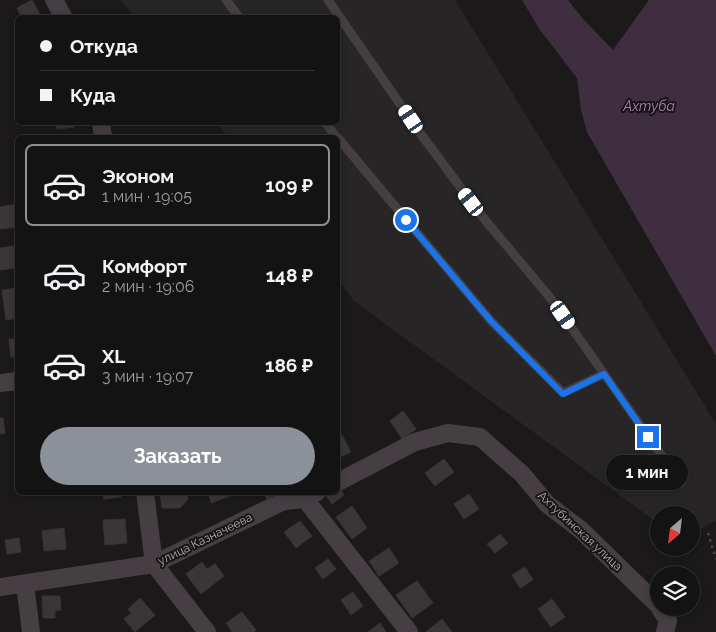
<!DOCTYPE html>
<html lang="ru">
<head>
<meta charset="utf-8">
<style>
	body { margin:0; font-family:Raleway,sans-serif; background:#1d1c1d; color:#f1f3f6; height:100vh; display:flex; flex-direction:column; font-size:19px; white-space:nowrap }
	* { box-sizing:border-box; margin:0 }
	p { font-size:16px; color:#9d9ea0 }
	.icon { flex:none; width:28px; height:28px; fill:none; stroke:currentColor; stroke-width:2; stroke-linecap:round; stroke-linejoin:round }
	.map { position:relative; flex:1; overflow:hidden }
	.side { position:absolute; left:15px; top:135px; width:325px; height:360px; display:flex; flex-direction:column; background:#141314; border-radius:8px; box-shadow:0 2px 8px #0003,0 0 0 1px #333234 }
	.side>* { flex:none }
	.top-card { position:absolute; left:15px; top:15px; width:325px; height:110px; border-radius:8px; box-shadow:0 2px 8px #0003,0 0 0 1px #333234; display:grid; align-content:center; height:110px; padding:0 25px; background:#141314 }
	.needle { width:32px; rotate:208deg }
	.fabs { position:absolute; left:650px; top:506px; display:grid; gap:10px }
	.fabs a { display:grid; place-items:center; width:50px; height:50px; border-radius:50%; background:#141314; box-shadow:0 2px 8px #0003,0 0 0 1px #333234; font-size:25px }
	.end { position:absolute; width:22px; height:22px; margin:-11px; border:6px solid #1a73e8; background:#fff; box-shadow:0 0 0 2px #fff }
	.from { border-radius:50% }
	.bubble { position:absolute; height:35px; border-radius:18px; background:#141314; box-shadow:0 2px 8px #0003,0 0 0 1px #333234; font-size:16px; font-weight:700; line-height:35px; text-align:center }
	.car { position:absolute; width:15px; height:30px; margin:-15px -8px; border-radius:6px; box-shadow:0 0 4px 1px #0007; background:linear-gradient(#fff 24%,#345 0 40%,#fff 0 76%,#345 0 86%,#fff 0) }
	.top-card b { display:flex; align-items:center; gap:18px; height:48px; font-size:19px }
	.top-card b+b { border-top:1px solid #333234 }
	.top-card i { width:12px; height:12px; background:#f1f3f6 }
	ul { padding:9px 0 0; list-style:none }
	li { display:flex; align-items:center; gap:15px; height:82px; margin:0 10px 8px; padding:0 15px; border:2px solid transparent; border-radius:8px }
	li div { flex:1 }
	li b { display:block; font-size:19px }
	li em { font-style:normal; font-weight:700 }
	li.active { border-color:#8c9099 }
	li>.icon { width:45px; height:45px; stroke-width:1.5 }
	.primary-button { display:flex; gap:10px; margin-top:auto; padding:10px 25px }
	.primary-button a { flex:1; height:58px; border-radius:30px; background:#8c9099; color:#fff; font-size:20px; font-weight:700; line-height:58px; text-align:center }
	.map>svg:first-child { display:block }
	.built { fill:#282526 }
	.water { fill:#3f2e40 }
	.building { fill:#3a3638; stroke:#373335 }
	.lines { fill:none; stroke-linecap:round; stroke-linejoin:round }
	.path { stroke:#494247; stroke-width:2.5; stroke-dasharray:2.5 4; stroke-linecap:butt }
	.lane { stroke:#453f43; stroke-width:9 }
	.street { stroke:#453f43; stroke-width:18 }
	.route { stroke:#1a73e8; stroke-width:6 }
	.labels { text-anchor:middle; stroke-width:4; stroke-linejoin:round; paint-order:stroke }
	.street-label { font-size:12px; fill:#bbabb7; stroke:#161415 }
	.water-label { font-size:14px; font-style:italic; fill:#b682b5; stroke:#161415 }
</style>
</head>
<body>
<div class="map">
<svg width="716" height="632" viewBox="0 0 716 632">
	<rect width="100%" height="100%" fill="#1b191a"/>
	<path class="built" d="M 121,0 L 455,0 L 716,424 L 716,520 L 691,535 L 691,515 L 659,515 L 659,524 L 354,301 L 338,280 L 338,138 L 228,137 L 216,123 L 338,122 L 338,18 L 135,17 Z"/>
	<path class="water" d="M 522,0 L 568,0 L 584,20 L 613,50 L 649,0 L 716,0 L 716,356 L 587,132 L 581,110 L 577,78 L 540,30 Z"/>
	<path class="building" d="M 32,0 L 42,18 L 22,18 L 17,8 Z
		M 56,122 L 74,122 L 74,127 L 57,129 Z
		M 18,204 L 18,227 L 0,229 L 0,207 Z
		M 14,246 L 17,268 L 0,270 L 0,248 Z
		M 18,288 L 18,318 L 6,320 L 2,290 Z
		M 9,339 L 18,339 L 18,357 L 11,357 Z
		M 403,411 L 416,429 L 402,439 L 390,421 Z
		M 0,418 L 3,418 L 5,433 L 0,434 Z
		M 342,435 L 351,452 L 338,458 L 338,438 Z
		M 444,459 L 454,472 L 435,486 L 425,473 Z
		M 338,486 L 344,495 L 332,504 L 324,493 L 338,492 Z
		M 103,492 L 121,492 L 121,497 L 104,499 Z
		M 160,492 L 187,492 L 188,499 L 180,508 L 162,508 Z
		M 208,492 L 238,492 L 238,493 L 211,503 Z
		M 263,492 L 278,492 L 267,499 Z
		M 469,494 L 479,509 L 464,519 L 454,504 Z
		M 352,506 L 367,528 L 352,539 L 336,517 Z
		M 125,519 L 127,543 L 105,545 L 103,520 Z
		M 300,521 L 312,536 L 296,548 L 284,532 Z
		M 64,528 L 66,549 L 44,551 L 42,531 Z
		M 500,534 L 508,543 L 495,553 L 487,544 Z
		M 19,538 L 21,552 L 7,554 L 5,540 Z
		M 389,548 L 399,563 L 379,576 L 369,561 Z
		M 328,559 L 336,569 L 323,579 L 315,568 Z
		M 202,562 L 207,569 L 215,564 L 224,576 L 201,594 L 186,574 Z
		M 525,567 L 533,580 L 520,588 L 512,575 Z
		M 417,581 L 433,603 L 412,618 L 396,595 Z
		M 353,592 L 363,606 L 351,615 L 341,600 Z
		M 42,596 L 60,596 L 61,610 L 55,611 L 55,618 L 43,618 Z
		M 140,598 L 155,615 L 135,632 L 124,619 L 131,613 L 128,609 Z
		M 552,599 L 565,617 L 551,627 L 538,609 Z
		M 242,612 L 256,630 L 254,632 L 232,632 L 226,623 Z
		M 442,619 L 452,632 L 426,632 Z
		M 380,623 L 386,632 L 368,632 Z"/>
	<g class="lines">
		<path class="path" d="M 708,533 L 716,559"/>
		<path class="lane" d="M 226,0 L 240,18
			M 328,0 L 420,133 L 481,215 L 552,300 L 681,483
			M 325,122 L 337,138
			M 338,138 L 491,321 L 563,393 L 604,374"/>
		<path class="street" d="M 54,0 L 64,18
			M 101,122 L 103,138
			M 0,383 L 18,381
			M 338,482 L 415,442 L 448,433 L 480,437 L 522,474 L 547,504 L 581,530 L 659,606
			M 145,492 L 154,564 L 207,632
			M 305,499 L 409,632
			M 25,584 L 31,632
			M 0,587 L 154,564 L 284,501 L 305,499 L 317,492
			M 660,608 L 668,621 L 665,632"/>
	</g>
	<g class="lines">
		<path class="route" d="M 406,220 L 491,321 L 563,394 L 604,374 L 648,437"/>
	</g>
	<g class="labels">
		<g class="street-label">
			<text transform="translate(580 531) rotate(43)" y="4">Ахтубинская улица</text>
			<text transform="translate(205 539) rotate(-26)" y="4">улица Казначеева</text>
		</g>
		<g class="water-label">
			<text x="649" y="111">Ахтуба</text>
		</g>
	</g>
</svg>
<div class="fabs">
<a><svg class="needle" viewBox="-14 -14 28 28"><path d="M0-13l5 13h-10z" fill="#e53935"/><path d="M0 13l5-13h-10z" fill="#9d9ea0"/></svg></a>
<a><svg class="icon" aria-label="layers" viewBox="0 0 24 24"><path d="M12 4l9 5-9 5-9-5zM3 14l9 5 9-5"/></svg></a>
</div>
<i class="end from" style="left:406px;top:220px"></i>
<i class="end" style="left:648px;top:437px"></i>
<div class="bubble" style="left:606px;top:455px;width:82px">1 мин</div>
<i class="car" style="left:411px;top:119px;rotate:326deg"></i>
<i class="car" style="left:471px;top:202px;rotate:323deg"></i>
<i class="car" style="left:563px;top:315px;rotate:145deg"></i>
<div class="top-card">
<b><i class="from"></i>Откуда</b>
<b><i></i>Куда</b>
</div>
<section class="side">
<ul>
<li class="active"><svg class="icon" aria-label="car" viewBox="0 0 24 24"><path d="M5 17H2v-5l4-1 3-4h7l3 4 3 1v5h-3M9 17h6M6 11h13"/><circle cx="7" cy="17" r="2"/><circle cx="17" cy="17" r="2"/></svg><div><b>Эконом</b><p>1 мин · 19:05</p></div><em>109 ₽</em></li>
<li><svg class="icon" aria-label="car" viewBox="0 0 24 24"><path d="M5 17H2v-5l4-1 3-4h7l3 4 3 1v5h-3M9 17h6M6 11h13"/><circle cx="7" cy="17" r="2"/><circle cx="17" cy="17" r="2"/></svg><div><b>Комфорт</b><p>2 мин · 19:06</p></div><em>148 ₽</em></li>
<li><svg class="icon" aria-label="car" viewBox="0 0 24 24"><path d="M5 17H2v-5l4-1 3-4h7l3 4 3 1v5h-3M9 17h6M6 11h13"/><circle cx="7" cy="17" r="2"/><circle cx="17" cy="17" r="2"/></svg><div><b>XL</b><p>3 мин · 19:07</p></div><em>186 ₽</em></li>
</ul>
<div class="primary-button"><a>Заказать</a></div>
</section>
</div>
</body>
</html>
